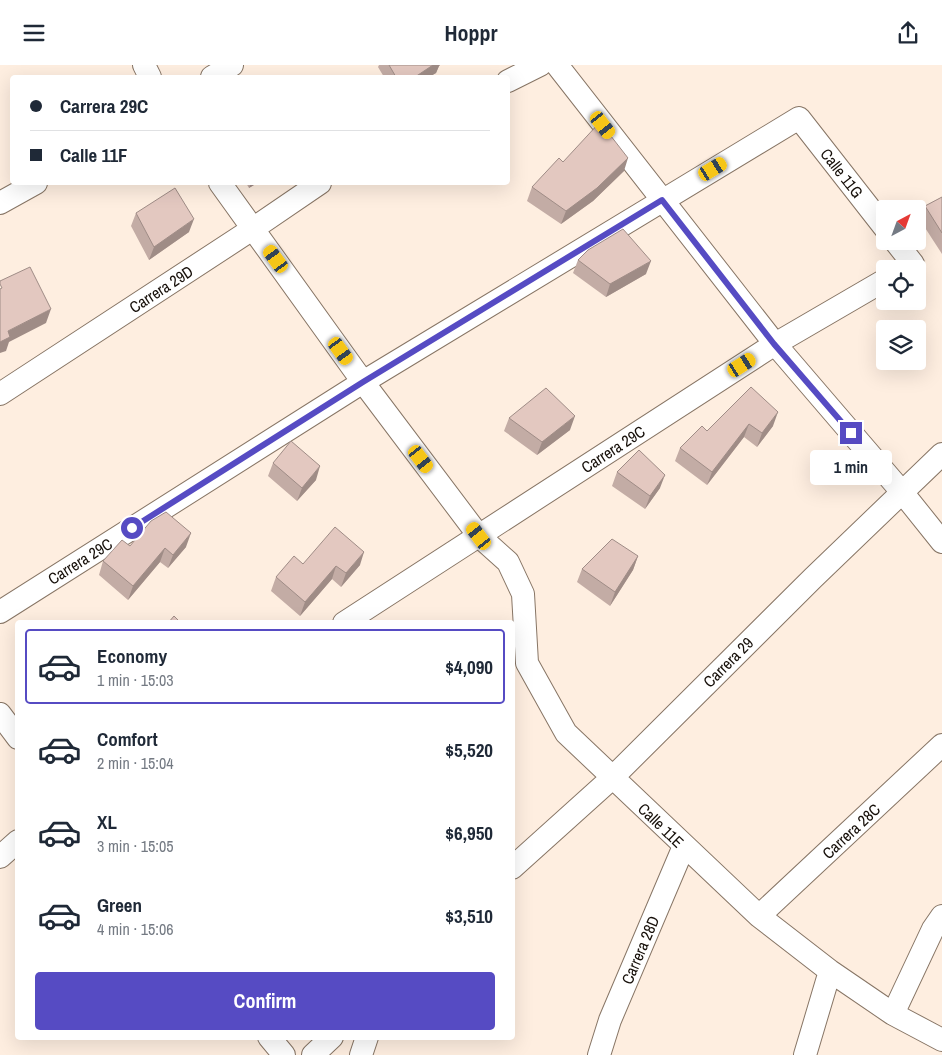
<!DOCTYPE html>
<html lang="en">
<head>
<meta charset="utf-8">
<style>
	body { margin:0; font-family:"Archivo Narrow",sans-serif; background:#f2f2f3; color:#1f2937; height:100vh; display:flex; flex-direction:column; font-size:19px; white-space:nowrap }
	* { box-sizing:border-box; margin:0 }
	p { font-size:16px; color:#747a83 }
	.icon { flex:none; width:28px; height:28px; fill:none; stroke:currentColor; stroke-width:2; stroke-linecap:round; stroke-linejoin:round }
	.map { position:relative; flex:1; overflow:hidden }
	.details { position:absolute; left:15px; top:555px; width:500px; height:420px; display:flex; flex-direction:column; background:#fff; border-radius:5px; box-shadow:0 5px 20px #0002 }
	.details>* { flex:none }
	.banner { position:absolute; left:10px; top:10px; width:500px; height:110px; border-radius:5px; box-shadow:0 5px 20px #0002; display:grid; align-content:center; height:110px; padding:0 20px; background:#fff }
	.needle { width:32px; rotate:41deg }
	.buttons { position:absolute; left:876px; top:135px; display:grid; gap:10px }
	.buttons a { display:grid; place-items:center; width:50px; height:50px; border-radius:5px; background:#fff; box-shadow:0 5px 20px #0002; font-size:25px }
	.end { position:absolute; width:22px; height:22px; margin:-11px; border:6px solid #564bc3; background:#fff; box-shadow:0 0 0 2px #fff }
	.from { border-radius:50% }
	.bubble { position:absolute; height:35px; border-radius:5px; background:#fff; box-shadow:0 5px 20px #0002; font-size:16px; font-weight:700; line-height:35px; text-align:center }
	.car { position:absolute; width:15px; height:30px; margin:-15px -8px; border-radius:6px; box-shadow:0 0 4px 1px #0007; background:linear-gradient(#f5c518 24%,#345 0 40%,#f5c518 0 76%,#345 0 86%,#f5c518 0) }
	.banner b { display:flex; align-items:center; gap:18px; height:48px; font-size:19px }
	.banner b+b { border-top:1px solid #e0e1e3 }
	.banner i { width:12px; height:12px; background:#1f2937 }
	ul { padding:9px 0 0; list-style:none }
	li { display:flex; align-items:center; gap:15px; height:75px; margin:0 10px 8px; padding:0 10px; border:2px solid transparent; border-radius:5px }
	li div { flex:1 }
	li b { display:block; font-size:19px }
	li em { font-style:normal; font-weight:700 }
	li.on { border-color:#564bc3 }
	li>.icon { width:45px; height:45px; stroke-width:1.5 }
	.cta { display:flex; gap:10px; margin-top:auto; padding:10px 20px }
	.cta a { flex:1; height:58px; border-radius:5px; background:#564bc3; color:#fff; font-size:20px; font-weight:700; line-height:58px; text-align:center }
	header { display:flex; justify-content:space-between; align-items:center; height:65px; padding:0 20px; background:#fff; font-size:22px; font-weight:700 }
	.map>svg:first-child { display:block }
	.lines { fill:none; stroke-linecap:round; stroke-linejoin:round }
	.street-casing { stroke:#877565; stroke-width:24 }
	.street { stroke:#fff; stroke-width:22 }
	.wall { fill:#c3aca5 }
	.shaded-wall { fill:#9f8c86 }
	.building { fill:#e3c8c0; stroke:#9f8c86 }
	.route { stroke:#564bc3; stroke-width:6 }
	.labels { text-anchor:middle; stroke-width:4; stroke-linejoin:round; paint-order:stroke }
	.street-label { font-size:16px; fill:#160f09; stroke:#fff }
</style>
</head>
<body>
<header><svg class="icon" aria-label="menu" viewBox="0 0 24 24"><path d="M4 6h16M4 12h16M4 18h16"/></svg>Hoppr<svg class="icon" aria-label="share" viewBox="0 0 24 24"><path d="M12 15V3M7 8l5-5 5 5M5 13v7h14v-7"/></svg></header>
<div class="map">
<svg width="942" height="990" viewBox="0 0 942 990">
	<rect width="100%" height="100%" fill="#feeee0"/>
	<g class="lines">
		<g class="street-casing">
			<path id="street" d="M 144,0 L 150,12
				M 557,0 L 775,279 L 902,427 L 942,477
				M 212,12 L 232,0
				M 508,16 L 540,0
				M 220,118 L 363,317 L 479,471 L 508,497 L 523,529 L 527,598 L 566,668 L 759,851 L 830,906 L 893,949 L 942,975
				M 0,138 L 36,118
				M 895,176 L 913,199 L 905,204
				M 0,329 L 254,163 L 320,118
				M 0,547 L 363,317 L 799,53 L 885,163
				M 344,558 L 775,279 L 885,215
				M 0,649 L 18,673
				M 0,792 L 18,776
				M 512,803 L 612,713 L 813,513 L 942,389
				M 759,851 L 942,680
				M 893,949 L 933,864 L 942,851
				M 269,972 L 284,990
				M 313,990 L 332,972
				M 361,990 L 367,972
				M 599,990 L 610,955 L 684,781
				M 805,990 L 830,906"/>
		</g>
		<use href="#street" class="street"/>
	</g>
	<path class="wall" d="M 379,0 L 440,0 L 439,1 L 436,8 L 429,12 L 384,12 L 378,2 Z
		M 563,97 L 624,106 L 593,136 L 561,159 L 527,136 L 532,122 Z
		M 246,118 L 257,118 L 249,123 Z
		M 942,132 L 942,189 L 920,155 L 925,141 Z
		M 136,148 L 189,167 L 149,195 L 131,161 Z
		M 578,195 L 646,209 L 606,232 L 573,208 Z
		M 751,322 L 773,361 L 757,382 L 744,372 L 707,420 L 675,396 L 680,383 L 707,366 Z
		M 509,353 L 570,365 L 537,390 L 504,366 Z
		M 273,398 L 316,415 L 297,436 L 268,411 Z
		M 617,407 L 660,423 L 645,444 L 612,421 Z
		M 130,481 L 186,482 L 168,503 L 160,497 L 128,535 L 99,510 L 103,496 Z
		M 638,491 L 633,505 L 610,541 L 577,517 L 582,504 Z
		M 303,499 L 360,500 L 341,522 L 332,514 L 300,551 L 271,526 L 276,512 Z"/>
	<path class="shaded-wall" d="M 433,0 L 440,0 L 439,1 L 436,8 L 429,12 L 415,12 Z
		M 628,93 L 624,106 L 593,136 L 561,159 L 566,146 Z
		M 251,118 L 257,118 L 249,123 Z
		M 194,154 L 189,167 L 149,195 L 154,182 Z
		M 651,196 L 646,209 L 606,232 L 610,219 Z
		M 51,244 L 46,258 L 9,277 L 6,286 L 0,288 L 0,277 L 8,266 Z
		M 778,347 L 773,361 L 757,382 L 762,368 Z
		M 575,351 L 570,365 L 537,390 L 542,377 Z
		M 749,359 L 744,372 L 707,420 L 712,407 Z
		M 320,401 L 316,415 L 297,436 L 302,423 Z
		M 665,410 L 660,423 L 645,444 L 650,431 Z
		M 191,468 L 186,482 L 168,503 L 173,490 Z
		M 165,483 L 160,497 L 128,535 L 133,521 Z
		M 364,487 L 360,500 L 341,522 L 346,508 Z
		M 638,491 L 633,505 L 610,541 L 615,527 Z
		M 336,501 L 332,514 L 300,551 L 305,537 Z"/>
	<path class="building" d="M 389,0 L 433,0 L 415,12 L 396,12 Z
		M 600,57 L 628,93 L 597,123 L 566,146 L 532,122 L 559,93 L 563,97 Z
		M 175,123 L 194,154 L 154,182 L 136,148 Z
		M 942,132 L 942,168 L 925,141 Z
		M 623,164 L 651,196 L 610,219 L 578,195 L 588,185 Z
		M 30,202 L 51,244 L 8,266 L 10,272 L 0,277 L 0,224 L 2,223 L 0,219 L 0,216 Z
		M 751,322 L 778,347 L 762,368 L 749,359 L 712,407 L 680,383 L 702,361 L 707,366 Z
		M 546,323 L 575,351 L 542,377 L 509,353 Z
		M 291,376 L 320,401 L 302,423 L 273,398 Z
		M 639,385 L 665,410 L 650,431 L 617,407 Z
		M 166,447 L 191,468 L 173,490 L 165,483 L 133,521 L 103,496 L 122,475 L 130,481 L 151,456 Z
		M 335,462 L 364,487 L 346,508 L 336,501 L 305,537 L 276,512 L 294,491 L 303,499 Z
		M 612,474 L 638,491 L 615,527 L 582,504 Z
		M 174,551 L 181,558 L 168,558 Z"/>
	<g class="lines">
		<path class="route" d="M 132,463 L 363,317 L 662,135 L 774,279 L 851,368"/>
	</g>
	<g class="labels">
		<g class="street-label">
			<text transform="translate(842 108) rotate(52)" y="6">Calle 11G</text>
			<text transform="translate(161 224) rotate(-33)" y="6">Carrera 29D</text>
			<text transform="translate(613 384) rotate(-33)" y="6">Carrera 29C</text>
			<text transform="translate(80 496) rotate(-32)" y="6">Carrera 29C</text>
			<text transform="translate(728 597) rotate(-45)" y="6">Carrera 29</text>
			<text transform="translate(661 760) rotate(44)" y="6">Calle 11E</text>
			<text transform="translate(851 766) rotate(-43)" y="6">Carrera 28C</text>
			<text transform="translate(640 885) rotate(-67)" y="6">Carrera 28D</text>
		</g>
	</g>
</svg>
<div class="buttons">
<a><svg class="needle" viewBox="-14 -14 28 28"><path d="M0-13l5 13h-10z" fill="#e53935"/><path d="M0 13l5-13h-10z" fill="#747a83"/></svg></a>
<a><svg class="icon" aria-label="locate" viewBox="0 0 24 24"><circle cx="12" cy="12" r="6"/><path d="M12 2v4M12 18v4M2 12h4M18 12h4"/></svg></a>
<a><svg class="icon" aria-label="layers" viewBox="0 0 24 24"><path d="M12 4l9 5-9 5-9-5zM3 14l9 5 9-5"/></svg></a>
</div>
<i class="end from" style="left:132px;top:463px"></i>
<i class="end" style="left:851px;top:368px"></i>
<div class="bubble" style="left:810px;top:385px;width:82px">1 min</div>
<i class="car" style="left:603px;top:60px;rotate:142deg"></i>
<i class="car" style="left:713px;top:104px;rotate:59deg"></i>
<i class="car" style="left:276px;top:194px;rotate:324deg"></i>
<i class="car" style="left:341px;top:286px;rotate:144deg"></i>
<i class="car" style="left:742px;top:300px;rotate:57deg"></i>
<i class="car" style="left:421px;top:394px;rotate:143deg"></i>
<i class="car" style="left:479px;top:471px;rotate:323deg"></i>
<div class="banner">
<b><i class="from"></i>Carrera 29C</b>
<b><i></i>Calle 11F</b>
</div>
<section class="details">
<ul>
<li class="on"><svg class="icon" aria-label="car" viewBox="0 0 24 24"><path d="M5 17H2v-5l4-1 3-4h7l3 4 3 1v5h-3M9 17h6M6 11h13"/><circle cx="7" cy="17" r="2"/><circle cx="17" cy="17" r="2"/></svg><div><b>Economy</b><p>1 min · 15:03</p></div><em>$4,090</em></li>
<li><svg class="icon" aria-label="car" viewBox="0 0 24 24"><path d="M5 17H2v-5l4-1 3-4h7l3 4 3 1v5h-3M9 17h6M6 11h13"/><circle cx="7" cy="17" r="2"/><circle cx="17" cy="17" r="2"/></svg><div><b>Comfort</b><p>2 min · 15:04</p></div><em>$5,520</em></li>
<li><svg class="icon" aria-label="car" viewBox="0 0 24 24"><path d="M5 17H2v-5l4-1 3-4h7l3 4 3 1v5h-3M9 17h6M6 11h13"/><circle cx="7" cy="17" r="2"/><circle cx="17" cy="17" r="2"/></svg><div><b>XL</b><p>3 min · 15:05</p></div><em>$6,950</em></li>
<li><svg class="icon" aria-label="car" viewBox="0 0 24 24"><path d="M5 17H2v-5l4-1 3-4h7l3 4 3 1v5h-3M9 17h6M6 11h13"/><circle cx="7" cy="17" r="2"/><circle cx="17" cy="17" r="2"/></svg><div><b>Green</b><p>4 min · 15:06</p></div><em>$3,510</em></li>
</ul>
<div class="cta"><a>Confirm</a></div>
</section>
</div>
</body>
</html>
